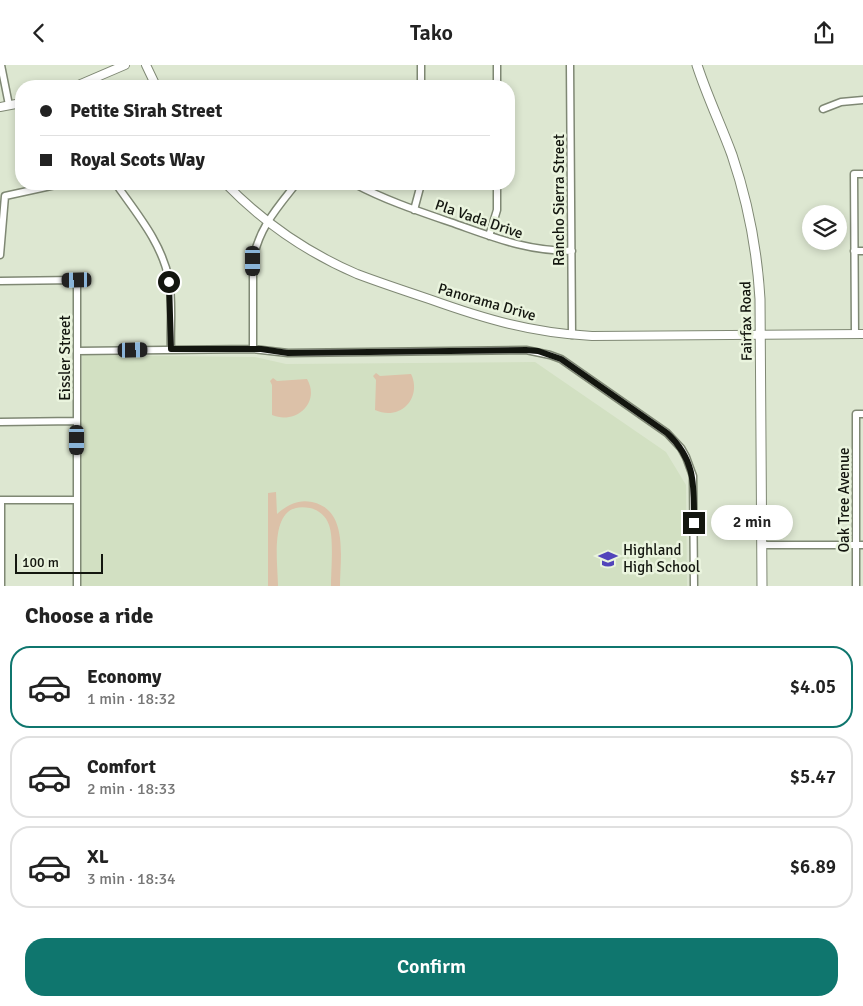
<!DOCTYPE html>
<html lang="en">
<head>
<meta charset="utf-8">
<style>
	body { margin:0; font-family:Signika,sans-serif; background:#f6f6f6; color:#222; height:100vh; display:flex; flex-direction:column; font-size:19px; white-space:nowrap }
	* { box-sizing:border-box; margin:0 }
	p { font-size:16px; color:#767676 }
	.icon { flex:none; width:28px; height:28px; fill:none; stroke:currentColor; stroke-width:2; stroke-linecap:round; stroke-linejoin:round }
	.map { position:relative; height:521px; overflow:hidden }
	.drawer { display:flex; flex-direction:column; background:#fff; flex:1 }
	.drawer>* { flex:none }
	.hud { position:absolute; left:15px; top:15px; width:500px; height:110px; border-radius:20px; box-shadow:0 2px 8px #0003; display:grid; align-content:center; height:110px; padding:0 25px; background:#fff }
	.tools { position:absolute; left:802px; top:140px; display:grid; gap:10px }
	.tools a { display:grid; place-items:center; width:45px; height:45px; border-radius:50%; background:#fff; box-shadow:0 2px 8px #0003; font-size:25px }
	.scale { position:absolute; left:15px; bottom:12px; width:88px; box-sizing:border-box; padding-left:5px; border:2px solid #13160f; border-top:0; font-size:14px; line-height:18px; white-space:nowrap; color:#13160f; -webkit-text-stroke:4px #eaf4de; paint-order:stroke }
	.end { position:absolute; width:22px; height:22px; margin:-11px; border:6px solid #13160f; background:#fff; box-shadow:0 0 0 2px #fff }
	.from { border-radius:50% }
	.bubble { position:absolute; height:35px; border-radius:18px; background:#fff; box-shadow:0 2px 8px #0003; font-size:16px; font-weight:600; line-height:35px; text-align:center }
	.car { position:absolute; width:15px; height:30px; margin:-15px -8px; border-radius:6px; box-shadow:0 0 4px 1px #0007; background:linear-gradient(#222 24%,#8ab4d8 0 40%,#222 0 76%,#8ab4d8 0 86%,#222 0) }
	.hud b { display:flex; align-items:center; gap:18px; height:48px; font-size:19px }
	.hud b+b { border-top:1px solid #e0e0e0 }
	.hud i { width:12px; height:12px; background:#222 }
	ul { padding:0; list-style:none }
	li { display:flex; align-items:center; gap:15px; height:82px; margin:0 10px 8px; padding:0 15px; border:2px solid #e0e0e0; border-radius:20px }
	li div { flex:1 }
	li b { display:block; font-size:19px }
	li em { font-style:normal; font-weight:600 }
	li.current { border-color:#0f766e }
	li>.icon { width:45px; height:45px; stroke-width:1.5 }
	h2 { padding:0 25px; font-size:22px; line-height:60px }
	.button { display:flex; gap:10px; margin-top:auto; padding:10px 25px }
	.button a { flex:1; height:58px; border-radius:20px; background:#0f766e; color:#fff; font-size:20px; font-weight:600; line-height:58px; text-align:center }
	header { display:flex; justify-content:space-between; align-items:center; height:65px; padding:0 25px; background:#fff; font-size:22px; font-weight:600 }
	.map>svg:first-child { display:block }
	.built { fill:#d2e0c2 }
	.green { fill:#dcc1a8 }
	.lines { fill:none; stroke-linecap:round; stroke-linejoin:round }
	.minor-casing { stroke:#7f8874; stroke-width:9 }
	.tertiary-casing { stroke:#7f8874; stroke-width:10 }
	.secondary-casing { stroke:#7f8874; stroke-width:11 }
	.minor { stroke:#fff; stroke-width:6 }
	.tertiary { stroke:#fff; stroke-width:8 }
	.secondary { stroke:#fff; stroke-width:9 }
	.route { stroke:#13160f; stroke-width:6 }
	.labels { text-anchor:middle; stroke-width:5; stroke-linejoin:round; paint-order:stroke }
	.street-label { font-size:15px; fill:#13160f; stroke:#eaf4de }
	.poi-label { font-size:15px; fill:#13160f; stroke:#eaf4de; text-anchor:start }
</style>
</head>
<body>
<header><svg class="icon" aria-label="back" viewBox="0 0 24 24"><path d="M15 5l-7 7 7 7"/></svg>Tako<svg class="icon" aria-label="share" viewBox="0 0 24 24"><path d="M12 15V3M7 8l5-5 5 5M5 13v7h14v-7"/></svg></header>
<div class="map">
<svg width="863" height="521" viewBox="0 0 863 521">
	<rect width="100%" height="100%" fill="#dde7d1"/>
	<path class="built" d="M 82,290 L 255,292 L 286,299 L 535,297 L 666,387 L 686,420 L 687,521 L 81,521 Z"/>
	<path class="green" d="M 376,308 L 380,311 L 411,309 L 412,311 C 421,335 399,356 375,345 L 376,315 L 373,311 Z
		M 273,313 L 277,316 L 307,314 C 321,338 295,360 272,350 L 272,320 L 270,316 Z
		M 276,427 L 277,449 C 287,440 298,434 312,437 C 349,445 340,493 340,521 L 331,521 C 331,506 334,473 329,460 C 326,451 319,445 310,443 C 267,434 278,497 278,521 L 268,521 L 268,428 Z"/>
	<g class="lines">
		<g class="minor-casing">
			<path id="minor" d="M 1,0 L 9,40
				M 421,0 L 421,21
				M 570,0 L 572,270
				M 497,21 L 497,0
				M 823,44 L 841,37 L 863,35
				M 116,119 C 137,149 162,178 169,215 C 173,238 170,262 171,284
				M 355,119 C 385,135 418,146 450,157 C 493,172 525,186 572,186
				M 414,145 L 421,119
				M 489,171 L 497,145 L 497,119
				M 854,186 L 863,186
				M 0,190 L 5,131 L 60,119
				M 0,216 L 77,215 L 77,521
				M 855,269 L 854,109 L 863,109
				M 253,284 L 253,196 C 258,164 277,143 296,119
				M 77,286 L 253,284 L 288,288 L 526,285 L 550,290 L 561,294 L 667,368 L 681,383 L 686,392 L 693,411 L 694,521
				M 0,357 L 77,356
				M 762,480 L 863,480
				M 1,521 L 1,435 L 77,435
				M 856,521 L 856,349 L 863,349"/>
		</g>
		<g class="tertiary-casing">
			<path id="tertiary" d="M 146,0 L 156,21
				M 76,21 L 125,0
				M 0,42 L 21,38
				M 226,119 C 263,157 308,188 357,209 C 381,218 405,226 429,234 C 485,254 532,268 592,271 L 863,269"/>
		</g>
		<g class="secondary-casing">
			<path id="secondary" d="M 697,0 C 707,31 721,60 732,90 C 748,137 757,184 760,234 L 762,521"/>
		</g>
		<use href="#minor" class="minor"/>
		<use href="#tertiary" class="tertiary"/>
		<use href="#secondary" class="secondary"/>
	</g>
	<g class="lines">
		<path class="route" d="M 169,217 L 171,284 L 261,284 L 288,288 L 526,285 L 538,286 L 561,294 L 667,368 C 696,395 694,421 694,458"/>
	</g>
	<defs>
		<g id="school-bare" transform="scale(1.5)"><path d="M0-5L7-2L0 1L-7-2ZM-4 1L0 2.5L4 1V4Q0 6-4 4Z" fill="#5244bb" stroke="#eaf4de" stroke-width="2.5" paint-order="stroke"/></g>
	</defs>
	<g fill-rule="evenodd">
		<use href="#school-bare" x="608" y="494"/>
	</g>
	<g class="labels">
		<g class="street-label">
			<text transform="translate(559 135) rotate(-90)" y="5">Rancho Sierra Street</text>
			<text transform="translate(479 154) rotate(19)" y="5">Pla Vada Drive</text>
			<text transform="translate(487 237) rotate(16)" y="5">Panorama Drive</text>
			<text transform="translate(746 256) rotate(-91)" y="5">Fairfax Road</text>
			<text transform="translate(65 293) rotate(-90)" y="5">Eissler Street</text>
			<text transform="translate(844 435) rotate(-90)" y="5">Oak Tree Avenue</text>
		</g>
		<g class="poi-label">
			<text x="623" y="490">Highland<tspan x="623" dy="17">High School</tspan></text>
		</g>
	</g>
</svg>
<div class="tools">
<a><svg class="icon" aria-label="layers" viewBox="0 0 24 24"><path d="M12 4l9 5-9 5-9-5zM3 14l9 5 9-5"/></svg></a>
</div>
<div class="scale">100 m</div>
<i class="end from" style="left:169px;top:217px"></i>
<i class="end" style="left:694px;top:458px"></i>
<div class="bubble" style="left:711px;top:440px;width:82px">2 min</div>
<i class="car" style="left:253px;top:196px;rotate:180deg"></i>
<i class="car" style="left:77px;top:215px;rotate:269deg"></i>
<i class="car" style="left:133px;top:285px;rotate:89deg"></i>
<i class="car" style="left:77px;top:375px;rotate:180deg"></i>
<div class="hud">
<b><i class="from"></i>Petite Sirah Street</b>
<b><i></i>Royal Scots Way</b>
</div>
</div>
<section class="drawer">
<h2>Choose a ride</h2>
<ul>
<li class="current"><svg class="icon" aria-label="car" viewBox="0 0 24 24"><path d="M5 17H2v-5l4-1 3-4h7l3 4 3 1v5h-3M9 17h6M6 11h13"/><circle cx="7" cy="17" r="2"/><circle cx="17" cy="17" r="2"/></svg><div><b>Economy</b><p>1 min · 18:32</p></div><em>$4.05</em></li>
<li><svg class="icon" aria-label="car" viewBox="0 0 24 24"><path d="M5 17H2v-5l4-1 3-4h7l3 4 3 1v5h-3M9 17h6M6 11h13"/><circle cx="7" cy="17" r="2"/><circle cx="17" cy="17" r="2"/></svg><div><b>Comfort</b><p>2 min · 18:33</p></div><em>$5.47</em></li>
<li><svg class="icon" aria-label="car" viewBox="0 0 24 24"><path d="M5 17H2v-5l4-1 3-4h7l3 4 3 1v5h-3M9 17h6M6 11h13"/><circle cx="7" cy="17" r="2"/><circle cx="17" cy="17" r="2"/></svg><div><b>XL</b><p>3 min · 18:34</p></div><em>$6.89</em></li>
</ul>
<div class="button"><a>Confirm</a></div>
</section>
</body>
</html>
